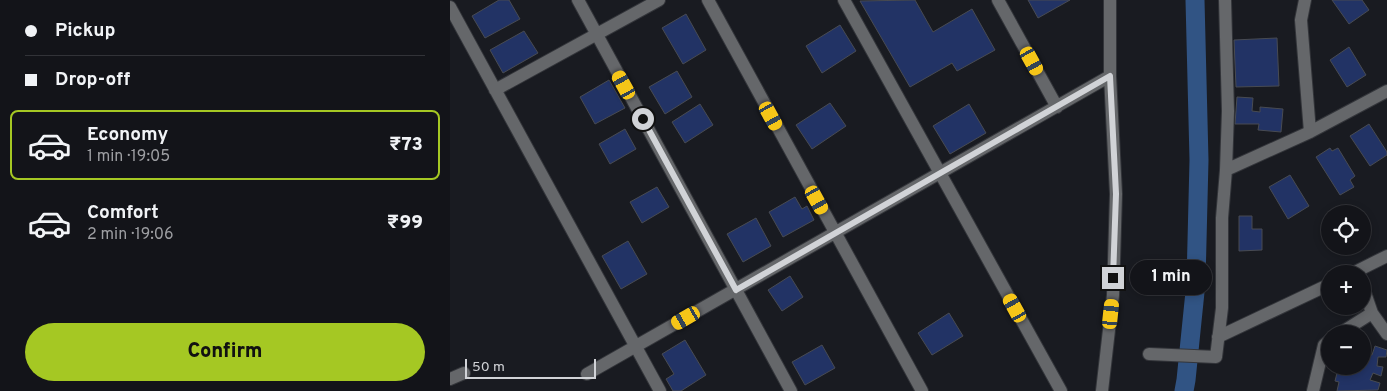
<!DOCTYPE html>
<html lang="en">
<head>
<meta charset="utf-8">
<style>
	body { margin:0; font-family:Overpass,sans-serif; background:#1c1d22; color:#f1f3f6; height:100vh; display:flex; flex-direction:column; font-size:19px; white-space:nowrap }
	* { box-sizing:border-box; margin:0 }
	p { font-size:16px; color:#9d9ea2 }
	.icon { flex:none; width:28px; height:28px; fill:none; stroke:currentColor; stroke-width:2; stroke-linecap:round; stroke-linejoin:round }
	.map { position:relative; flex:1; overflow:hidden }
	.drawer { display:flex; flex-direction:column; background:#131419; width:450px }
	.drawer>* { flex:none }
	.banner { display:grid; align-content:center; height:110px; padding:0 25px; background:#131419 }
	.tools { position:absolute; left:871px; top:205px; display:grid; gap:10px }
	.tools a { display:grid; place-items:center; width:50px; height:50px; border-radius:50%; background:#131419; box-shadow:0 2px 8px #0003,0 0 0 1px #323338; font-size:25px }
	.scale { position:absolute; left:15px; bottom:12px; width:131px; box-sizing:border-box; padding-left:5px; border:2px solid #d1d3d7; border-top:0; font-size:14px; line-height:18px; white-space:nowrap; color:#d1d3d7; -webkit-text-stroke:4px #191b21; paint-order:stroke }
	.end { position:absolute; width:22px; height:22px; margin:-11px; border:6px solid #d1d3d7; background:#111; box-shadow:0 0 0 2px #111 }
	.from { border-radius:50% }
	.bubble { position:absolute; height:35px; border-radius:18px; background:#131419; box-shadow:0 2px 8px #0003,0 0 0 1px #323338; font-size:16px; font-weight:800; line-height:35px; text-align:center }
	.car { position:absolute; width:15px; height:30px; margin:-15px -8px; border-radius:6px; box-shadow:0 0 4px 1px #0007; background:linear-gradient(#f5c518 24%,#345 0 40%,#f5c518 0 76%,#345 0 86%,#f5c518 0) }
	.banner b { display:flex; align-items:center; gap:18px; height:48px; font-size:19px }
	.banner b+b { border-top:1px solid #323338 }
	.banner i { width:12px; height:12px; background:#f1f3f6 }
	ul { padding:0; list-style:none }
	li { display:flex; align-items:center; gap:15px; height:70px; margin:0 10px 8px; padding:0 15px; border:2px solid transparent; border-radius:8px }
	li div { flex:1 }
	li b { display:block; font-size:19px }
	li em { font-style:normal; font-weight:800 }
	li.on { border-color:#a5c823 }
	li>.icon { width:45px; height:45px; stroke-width:1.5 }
	.button { display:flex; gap:10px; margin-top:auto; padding:10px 25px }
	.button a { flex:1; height:58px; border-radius:30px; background:#a5c823; color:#111; font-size:20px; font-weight:800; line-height:58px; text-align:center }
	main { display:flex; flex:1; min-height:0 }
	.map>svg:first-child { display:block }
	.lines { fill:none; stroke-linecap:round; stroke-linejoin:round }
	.canal { stroke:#315484; stroke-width:19 }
	.building { fill:#223365; stroke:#484b52 }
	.minor-casing { stroke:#33353a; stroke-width:14 }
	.minor { stroke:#65676a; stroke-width:12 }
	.route { stroke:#d1d3d7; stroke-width:6 }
</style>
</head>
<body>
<main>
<section class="drawer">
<div class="banner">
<b><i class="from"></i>Pickup</b>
<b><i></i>Drop-off</b>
</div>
<ul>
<li class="on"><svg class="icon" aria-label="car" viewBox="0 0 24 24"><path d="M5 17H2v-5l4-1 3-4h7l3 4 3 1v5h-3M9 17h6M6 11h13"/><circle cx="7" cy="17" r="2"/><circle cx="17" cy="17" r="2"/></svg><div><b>Economy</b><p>1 min · 19:05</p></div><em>₹73</em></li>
<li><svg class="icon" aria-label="car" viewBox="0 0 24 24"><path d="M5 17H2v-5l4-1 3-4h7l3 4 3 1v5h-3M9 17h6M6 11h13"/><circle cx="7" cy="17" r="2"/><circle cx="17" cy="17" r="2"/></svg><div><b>Comfort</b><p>2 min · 19:06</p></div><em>₹99</em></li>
</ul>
<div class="button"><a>Confirm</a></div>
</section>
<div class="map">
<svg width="937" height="391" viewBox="0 0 937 391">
	<rect width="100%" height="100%" fill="#191b21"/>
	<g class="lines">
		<path class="canal" d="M 734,391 L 736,380 L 746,282 L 749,160 L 745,0"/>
	</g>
	<path class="building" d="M 49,0 L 59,0 L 70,19 L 35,38 L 22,16 Z
		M 465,0 L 483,32 L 522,9 L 545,50 L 507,71 L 502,63 L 460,87 L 410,1 Z
		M 578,0 L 620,0 L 588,18 Z
		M 882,0 L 912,0 L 919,10 L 899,24 Z
		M 236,14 L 256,50 L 233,64 L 212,28 Z
		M 390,25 L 406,51 L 372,73 L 356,46 Z
		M 74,31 L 88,53 L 53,73 L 40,50 Z
		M 827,38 L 829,86 L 786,87 L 784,40 Z
		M 899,47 L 916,75 L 897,87 L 880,60 Z
		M 227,71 L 242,97 L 215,114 L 199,87 Z
		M 159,80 L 175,108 L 145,124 L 130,97 Z
		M 787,97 L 803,98 L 802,111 L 810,112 L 810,107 L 833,109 L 831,132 L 808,130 L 809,124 L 785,124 Z
		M 380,103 L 396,126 L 362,149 L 346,125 Z
		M 250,104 L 263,125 L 235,143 L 222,122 Z
		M 519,104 L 536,133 L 500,154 L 483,126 Z
		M 919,124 L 937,152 L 937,155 L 920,166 L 900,136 Z
		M 175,129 L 186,149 L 160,164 L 149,144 Z
		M 880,148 L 882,151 L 888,148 L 905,176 L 900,180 L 904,187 L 890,195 L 866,157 Z
		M 840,175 L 859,206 L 838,219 L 819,187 Z
		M 207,187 L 219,207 L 192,223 L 180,202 Z
		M 345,197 L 352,209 L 357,206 L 364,220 L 333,237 L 319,212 Z
		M 789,216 L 802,216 L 802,229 L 812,229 L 812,250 L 789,251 Z
		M 306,218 L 321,246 L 293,262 L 277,234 Z
		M 178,241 L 197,274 L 171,289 L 152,256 Z
		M 340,276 L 353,297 L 332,311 L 318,290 Z
		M 499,313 L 513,336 L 482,355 L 468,333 Z
		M 235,340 L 256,375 L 231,391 L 223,391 L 216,379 L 224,374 L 212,354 Z
		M 372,345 L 385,368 L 355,385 L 342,362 Z
		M 925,346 L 937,350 L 936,357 L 928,357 L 927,366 L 933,367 L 931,376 L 923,373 L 920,380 L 930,383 L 928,390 L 887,391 L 889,382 L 885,381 L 887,373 L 895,375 L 897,368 L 889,366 L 912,366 L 912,353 L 922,355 Z"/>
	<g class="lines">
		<g class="minor-casing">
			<path id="minor" d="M 128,0 L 341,391
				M 258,0 L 472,391
				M 394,0 L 611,391
				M 548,0 L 607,107
				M 855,0 L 851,20 L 860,132
				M 0,7 L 210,391
				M 45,90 L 209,0
				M 776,170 L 860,132 L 937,91
				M 901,274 L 937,256
				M 912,284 L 922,313 L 937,334
				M 889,334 L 922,313
				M 768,337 L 880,284
				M 699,354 L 766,357 L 772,308 L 772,218 L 776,170 L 778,111 L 775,0
				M 137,374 L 660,76
				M 0,379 L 14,373
				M 652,391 L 663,295 L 666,194 L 660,76 L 660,0
				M 863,391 L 874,345 L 880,340"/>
		</g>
		<use href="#minor" class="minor"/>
	</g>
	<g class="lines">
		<path class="route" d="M 193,119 L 286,290 L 660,76 L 666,194 L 663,278"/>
	</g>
</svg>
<div class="tools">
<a><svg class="icon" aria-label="locate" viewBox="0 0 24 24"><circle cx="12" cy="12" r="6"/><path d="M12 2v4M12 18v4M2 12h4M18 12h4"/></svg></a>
<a>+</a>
<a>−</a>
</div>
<div class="scale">50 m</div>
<i class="end from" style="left:193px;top:119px"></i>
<i class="end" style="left:663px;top:278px"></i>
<div class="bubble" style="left:680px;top:260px;width:82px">1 min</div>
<i class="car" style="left:582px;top:61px;rotate:151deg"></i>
<i class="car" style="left:174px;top:85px;rotate:331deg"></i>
<i class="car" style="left:321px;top:116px;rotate:151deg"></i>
<i class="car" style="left:367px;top:200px;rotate:151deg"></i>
<i class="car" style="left:565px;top:308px;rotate:331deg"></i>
<i class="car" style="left:661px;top:314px;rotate:6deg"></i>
<i class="car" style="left:236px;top:318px;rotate:240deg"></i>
</div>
</main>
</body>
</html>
